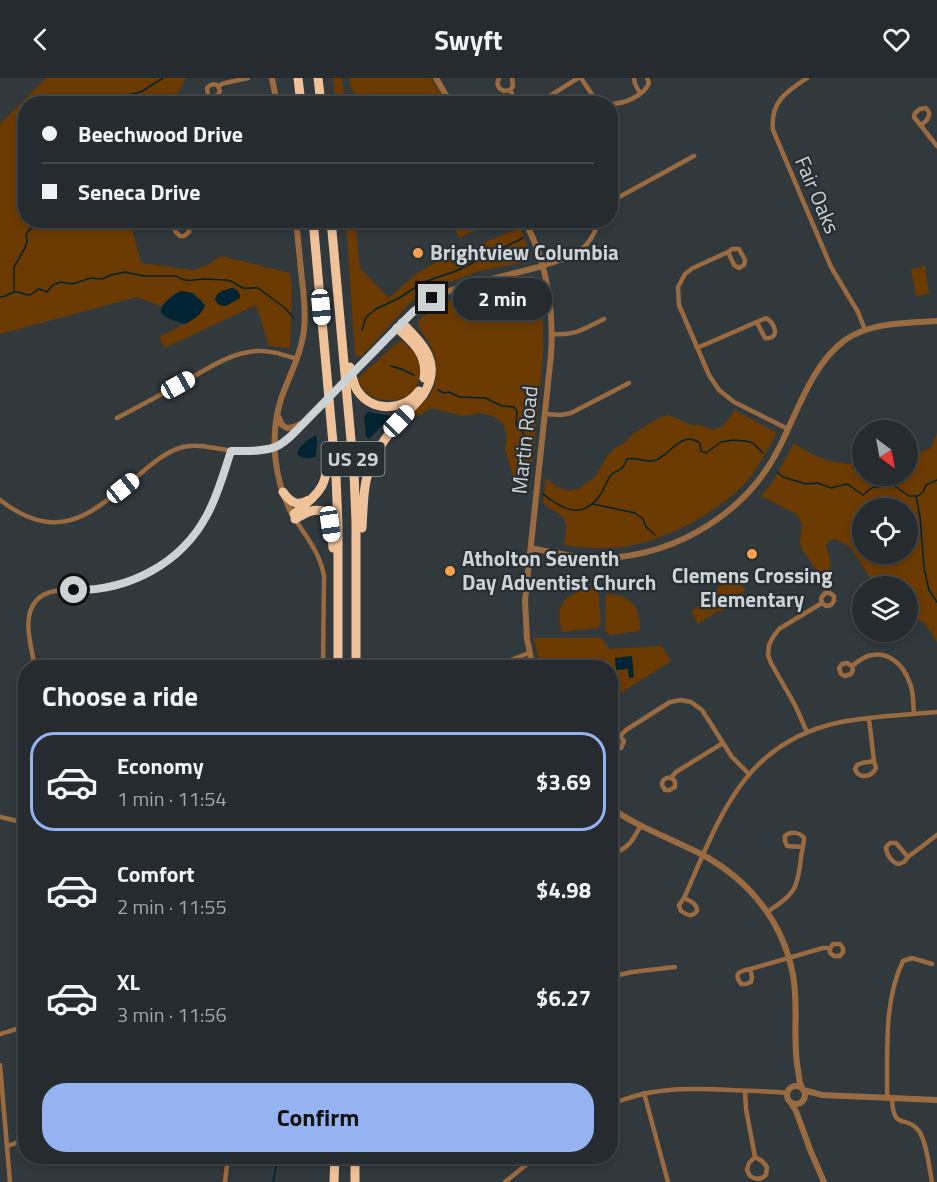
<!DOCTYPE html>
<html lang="en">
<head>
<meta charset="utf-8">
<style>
	body { margin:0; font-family:"Titillium Web",sans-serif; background:#31373a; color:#f1f3f6; height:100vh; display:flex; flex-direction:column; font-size:22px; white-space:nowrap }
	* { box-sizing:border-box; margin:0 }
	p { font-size:20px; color:#a3a7aa }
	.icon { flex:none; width:33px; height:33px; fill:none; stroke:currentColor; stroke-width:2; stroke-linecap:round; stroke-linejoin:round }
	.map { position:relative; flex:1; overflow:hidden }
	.panel { position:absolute; left:18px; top:582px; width:600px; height:504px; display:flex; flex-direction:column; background:#252b2e; border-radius:24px; box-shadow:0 3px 9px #0003,0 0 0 2px #42474a }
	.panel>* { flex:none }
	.hud { position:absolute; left:18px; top:18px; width:600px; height:132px; border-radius:24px; box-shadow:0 3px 9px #0003,0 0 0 2px #42474a; display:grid; align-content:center; height:132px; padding:0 24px; background:#252b2e }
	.needle { width:39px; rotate:148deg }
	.tools { position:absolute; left:852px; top:342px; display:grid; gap:12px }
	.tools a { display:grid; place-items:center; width:66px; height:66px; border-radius:50%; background:#252b2e; box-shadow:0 3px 9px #0003,0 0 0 2px #42474a; font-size:30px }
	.end { position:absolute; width:27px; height:27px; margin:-14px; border:8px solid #cdd2d5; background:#111; box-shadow:0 0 0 3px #111 }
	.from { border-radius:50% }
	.bubble { position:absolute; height:42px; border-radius:21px; background:#252b2e; box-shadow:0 3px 9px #0003,0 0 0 2px #42474a; font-size:20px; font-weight:700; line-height:42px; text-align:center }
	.car { position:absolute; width:18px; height:36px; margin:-18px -9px; border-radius:8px; box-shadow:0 0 4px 2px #0007; background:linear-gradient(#fff 24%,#345 0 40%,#fff 0 76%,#345 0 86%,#fff 0) }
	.hud b { display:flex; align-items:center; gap:21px; height:57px; font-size:22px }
	.hud b+b { border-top:2px solid #42474a }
	.hud i { width:15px; height:15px; background:#f1f3f6 }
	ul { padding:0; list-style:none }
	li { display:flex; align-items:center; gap:18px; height:99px; margin:0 12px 9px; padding:0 12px; border:3px solid transparent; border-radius:24px }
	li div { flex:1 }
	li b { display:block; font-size:22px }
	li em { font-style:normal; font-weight:700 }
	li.current { border-color:#95b2f1 }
	li>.icon { width:54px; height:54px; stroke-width:1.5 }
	h2 { padding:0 24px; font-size:27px; line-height:72px }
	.primary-button { display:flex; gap:12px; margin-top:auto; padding:12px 24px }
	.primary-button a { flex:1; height:69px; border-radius:24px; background:#95b2f1; color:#111; font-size:24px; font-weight:700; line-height:69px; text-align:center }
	header { display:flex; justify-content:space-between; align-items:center; height:78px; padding:0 24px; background:#252b2e; font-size:27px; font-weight:700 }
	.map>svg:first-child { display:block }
	.green { fill:#6b3a00; fill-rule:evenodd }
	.water { fill:#002432 }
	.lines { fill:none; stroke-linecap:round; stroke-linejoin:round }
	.stream { stroke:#002432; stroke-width:1.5 }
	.minor { stroke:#9a6b40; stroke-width:4.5 }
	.tertiary { stroke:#9a6b40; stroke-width:6 }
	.motorway { stroke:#f0c29a; stroke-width:9 }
	.tertiary-bridge { stroke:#9a6b40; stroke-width:6 }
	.route { stroke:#cdd2d5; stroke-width:8 }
	.poi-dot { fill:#f8a04b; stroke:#272f33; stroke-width:2 }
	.labels { text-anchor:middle; stroke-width:4.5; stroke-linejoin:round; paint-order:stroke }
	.shield { fill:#272f33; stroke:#9ba1a4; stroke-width:1.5 }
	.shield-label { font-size:20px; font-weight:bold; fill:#cdd2d5 }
	.street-label { font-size:21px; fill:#cdd2d5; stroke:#272f33 }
	.poi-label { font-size:21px; font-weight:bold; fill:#cdd2d5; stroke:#272f33; text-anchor:start }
</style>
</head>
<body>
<header><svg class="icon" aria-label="back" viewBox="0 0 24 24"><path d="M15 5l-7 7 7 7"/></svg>Swyft<svg class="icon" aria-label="heart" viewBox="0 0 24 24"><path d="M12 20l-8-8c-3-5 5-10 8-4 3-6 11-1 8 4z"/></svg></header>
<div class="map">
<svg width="937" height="1104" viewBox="0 0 937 1104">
	<rect width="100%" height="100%" fill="#31393d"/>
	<path class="green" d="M 46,0 L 186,0 L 175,20 L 162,25 L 26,26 L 26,142 L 130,143 L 141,185 L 192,192 L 208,187 L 221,178 L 290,195 L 292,212 L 290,270 L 269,268 L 256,227 L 165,270 L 159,259 L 185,246 L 199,237 L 202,223 C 186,207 174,214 161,228 L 137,219 L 0,256 L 0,46 Z
		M 333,0 L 342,0 L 345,25 L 336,25 Z
		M 349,0 L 431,0 L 447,25 L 363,25 L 351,10 Z
		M 346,143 L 355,143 L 360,190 L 389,220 L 417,195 L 451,176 L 466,175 L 481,166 L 520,150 L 531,176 L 525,184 L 480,193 L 439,208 L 411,224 L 361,279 L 355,278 Z
		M 449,143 L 491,143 L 460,160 Z
		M 925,188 L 929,216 L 916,218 L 911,191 Z
		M 529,202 L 535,202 L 540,207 L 543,234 L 543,275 L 534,372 L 528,403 L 522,410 L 517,407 L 513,397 L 505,371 L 507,358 L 504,347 L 495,339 L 482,335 L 463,338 L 431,330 L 407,345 C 412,331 427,325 433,311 C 440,294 436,274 426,260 C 422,253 418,252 418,243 C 447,216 490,209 529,202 Z
		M 403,263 C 408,268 415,274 418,281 C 421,289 420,296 418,304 C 410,331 363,327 358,300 L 398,264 Z
		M 735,332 L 777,355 C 769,369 761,384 751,398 C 723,434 656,469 610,470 C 595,471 580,469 564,467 C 565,459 569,446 563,439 C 560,435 548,430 543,425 L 546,400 L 557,409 L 569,413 L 580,410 L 596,398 L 606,380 L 614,371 L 624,365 L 633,356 L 659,340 L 669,337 L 691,347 L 701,347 L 713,352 L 724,347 Z
		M 937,355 L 937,564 L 924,544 L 908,541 L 908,508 L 876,508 L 850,469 L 836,461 L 828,463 L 826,468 C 830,479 833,491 827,502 L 815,490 L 803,473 L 800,466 L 802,447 L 798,437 L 761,418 L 772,405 L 794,365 C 820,382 830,386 862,386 L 862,398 L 908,398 L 908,379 L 931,370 ZM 862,430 L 908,430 L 908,476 L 862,476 Z
		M 732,497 L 746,512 L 720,535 L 718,533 L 698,546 L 691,533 L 701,527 L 706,520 Z
		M 598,510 L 601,546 L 598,550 L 562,554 C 560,547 558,536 561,529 C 566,515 585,511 598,510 Z
		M 606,516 C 631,516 641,529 640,553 L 610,557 L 605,553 Z
		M 534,560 L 601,560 L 610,571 L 662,568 L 671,583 L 611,621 L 610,590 L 540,589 Z"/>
	<path class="water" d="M 232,210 C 237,211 241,215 240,220 L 226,228 L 219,227 L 215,222 C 216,213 225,212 232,210 Z
		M 182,213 L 193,215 L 205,227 C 202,237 194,241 185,246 C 175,243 150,237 166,224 C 171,219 175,215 182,213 Z
		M 368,334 L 391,338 L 369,361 L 366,359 L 364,339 Z
		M 315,358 L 317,358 L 316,378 C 310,382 303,381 297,376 C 299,368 307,362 315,358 Z
		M 632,578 L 634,599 L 629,600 L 628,591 L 616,592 L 615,580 Z"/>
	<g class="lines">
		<path class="stream" d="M 106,26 L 113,20 L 141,14 L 163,0
			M 14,212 L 14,189 L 25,170 L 27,164 L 26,156 L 32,149 L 38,148 L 44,142
			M 0,219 C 7,219 9,215 14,214 C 20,212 25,218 30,217 C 33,216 35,213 39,211 L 47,214 L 53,207 L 61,204 L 72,206 L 91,200 L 102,201 L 111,197 L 125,194 L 144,198 L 176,198 C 186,205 192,202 203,201 C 210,201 220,202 227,202 C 234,203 238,209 244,210 C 249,211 253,209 258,210 L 285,230 L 294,240
			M 362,252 L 366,239 L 376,231 L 399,220 L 424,204 L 456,193 L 523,160
			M 391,288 L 401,291 L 414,297
			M 438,312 L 444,315 L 449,314 L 460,319 L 485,320 L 502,328 L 514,329 L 517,333 L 516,347 L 524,356 L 526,367 L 521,381 L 525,392 L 530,400
			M 777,394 L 783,399 L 796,403 L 806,406 L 818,405 L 831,410 L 846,406 L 849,407 L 863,417 L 873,409 L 879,409 L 892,406 L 909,418 L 918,418 L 923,414 L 926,407 L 937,402
			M 543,416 C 563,432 583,442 600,417 C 604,412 605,406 609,400 C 613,392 619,394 623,389 C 625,386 626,383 627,381 C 636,379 643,384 652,383 C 669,381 679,351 700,365 L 701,373 L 706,375 L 721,364 L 733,362 L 746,363 L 753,365 L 763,375
			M 916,418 L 920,439 L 924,490 L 929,512 L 937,524
			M 593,426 L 635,435 L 643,441 L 646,449 L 655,457
			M 273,1104 L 278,1078"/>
		<path class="minor" d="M 499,0 C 496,6 498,11 504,13 L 510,12
			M 581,0 L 593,18 L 607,26
			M 634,0 L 635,6 L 640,15
			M 807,0 C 786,14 770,24 773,52 L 831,189 L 858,234 L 865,252
			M 218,8 L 220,13 L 218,17 L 212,19 L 208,17 L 207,10 C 210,6 214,5 218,8 L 225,5 L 248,0
			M 510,12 L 518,26
			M 510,12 L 513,8 L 512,0
			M 537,26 L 578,0
			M 610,26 C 624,26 644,18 649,5 L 647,0
			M 921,47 C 926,43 930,40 929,34 L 926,30 L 920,31 L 915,35 L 914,39 L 937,68
			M 610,124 L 694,78
			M 185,145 L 189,150 L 189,154 L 184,158 L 180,158 L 175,153 C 176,147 179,144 185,145 L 186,142
			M 728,174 L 732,171 L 739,171 L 745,182 L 744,187 L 739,190 L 734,187 L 728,174 L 693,190 L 685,196 L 678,209 L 679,227 L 709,297 L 719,312 L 734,324 L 788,351
			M 543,188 C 572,179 590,174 599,142
			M 552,256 C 575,258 584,251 604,241
			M 697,270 L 766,240 C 775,244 781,262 765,260 L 757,245
			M 545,336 L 561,337 L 571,335 L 629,305
			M 117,340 C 140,328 164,315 187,302 C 209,290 230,275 256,273 C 270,272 284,277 297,281
			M 0,422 C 60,468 92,435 140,396 C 153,385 167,373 183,369 C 200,365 216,371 233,373 C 247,374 261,372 274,370
			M 295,441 C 307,460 320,475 324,498 L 323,590
			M 852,588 L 853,592 L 851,596 L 845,598 L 841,596 L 839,590 L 842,586 L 847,585 L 852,588 C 857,584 862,580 868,578 C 887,572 903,586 909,603 C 914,613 913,625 914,636
			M 35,590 C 32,570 21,540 36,523 C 49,508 71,513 88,513 C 136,512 185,479 207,437 C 218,417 224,394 231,373
			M 491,590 L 529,575
			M 869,641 L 874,683 L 876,690 C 872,699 859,702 855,691 L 857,687 L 862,685 L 874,683
			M 807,654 L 795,627 L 771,585 L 768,577 L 769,567 L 773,559 L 779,551 L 822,525 L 826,528 L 831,527 L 834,523 L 834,518 L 830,515 L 825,515 L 821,520 L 822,525
			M 610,662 L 613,658 L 620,658 L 626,652 L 670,624 L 681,622 L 691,624 L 702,632 L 732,679 L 749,696
			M 610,667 L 616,671 L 621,670 L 624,663 L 620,658
			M 671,700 L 675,703 L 675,709 L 670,712 L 665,712 L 662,707 C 662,702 665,699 671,700 L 676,694 L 723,665
			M 0,739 L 26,745
			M 610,777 C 629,770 632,764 641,747
			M 908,779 L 896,765 L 890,765 L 886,769 C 886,776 892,785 899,786 L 904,784 L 908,779 L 937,757
			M 684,820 C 690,823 697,825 697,833 C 692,840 687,837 681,833 L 679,827 L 684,820 C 720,739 743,664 841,644 C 872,638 905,637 937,634
			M 767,834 C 794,816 798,812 801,779 C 802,772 804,766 804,760 C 800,754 790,753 785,758 L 785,763 L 787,768 L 802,769
			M 750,891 C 740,893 733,895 741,906 L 746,906 L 751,904 L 752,899 L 750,891 L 823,870 L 830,870 L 830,875 L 834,878 L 840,878 L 843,874 L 843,870 L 840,866 L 833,866 L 830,870
			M 610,899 L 632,894 L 675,889
			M 0,956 L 26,948
			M 0,987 L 10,1104
			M 745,1013 L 746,1031 L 755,1079 L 762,1083 L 767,1089 L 766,1097 C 761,1102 756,1102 750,1098 L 747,1092 L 749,1085 L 755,1079
			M 644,1015 L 668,1104
			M 887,1020 C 888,975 883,924 903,883 L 912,880 L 932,886
			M 892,1020 C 893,1054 906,1036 919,1053 C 927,1065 929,1090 932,1104
			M 610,1027 C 649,1009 689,1010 730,1012 C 749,1013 768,1013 787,1015
			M 8,1068 L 26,1061
			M 225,1104 L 228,1078
			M 505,1104 L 537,1078"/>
		<path class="tertiary" d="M 272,0 L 277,26
			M 436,0 L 451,26
			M 524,142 C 547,184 554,230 551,277 L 525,523 L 527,561 L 533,590
			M 360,288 L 413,234 L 432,220 L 443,215 L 464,208 L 543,188
			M 278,338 L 282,347 L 287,350 L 294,349 L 300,346
			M 274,370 C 291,361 304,345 317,331
			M 295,441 C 274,406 269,360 281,321 C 289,298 301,277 304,252 C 306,235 304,218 302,202 C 300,182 298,162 296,142
			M 531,470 C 556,475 582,481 607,480 C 679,476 747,434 779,370 C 797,335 812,286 845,262 C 871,244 906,245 937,243
			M 610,729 C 638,750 673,761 703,777 C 750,803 783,844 793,897 C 799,928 792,961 798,992 C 799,999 799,1004 802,1010
			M787 1017a9 9 0 1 1 18 0a9 9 0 1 1-18 0Z
			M 803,1012 L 822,1017 L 937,1022
			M 791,1025 L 796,1033 L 811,1074 L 824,1104"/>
		<path class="motorway" d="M 298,0 L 301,26
			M 318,0 L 321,26
			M 313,142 L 336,399 L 338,447 L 338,590
			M 331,142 L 354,395 L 356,444 L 356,590
			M 397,250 C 413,264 428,277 424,300
			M 350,289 C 352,297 353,305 357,312 C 372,335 404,333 419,313
			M 283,414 C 290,424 297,429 309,422
			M 294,436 C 322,412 326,411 329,373
			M 295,441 C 304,436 312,430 323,433 C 332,443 332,457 333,470
			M 362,450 C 363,435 363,418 366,403 C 373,367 400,344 423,317 C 443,286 424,267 402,245
			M 334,1104 L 335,1078
			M 355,1104 L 355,1078"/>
		<path class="tertiary-bridge" d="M 317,331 L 360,288"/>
	</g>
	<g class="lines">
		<path class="route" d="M 74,512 C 128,513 181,486 207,437 C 218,417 224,394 231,373 C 245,373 262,374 275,369 C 284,366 291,358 298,351 L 402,245 L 413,234 L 432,220"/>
	</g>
	<g class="poi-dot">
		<circle cx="418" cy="175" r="6"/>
		<circle cx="752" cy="476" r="6"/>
		<circle cx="450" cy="493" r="6"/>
	</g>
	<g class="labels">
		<rect class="shield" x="321.5" y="364" width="63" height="34" rx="4.5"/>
		<g class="shield-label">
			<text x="353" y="388">US 29</text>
		</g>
		<g class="street-label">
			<text transform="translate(817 117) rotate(67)" y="7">Fair Oaks</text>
			<text transform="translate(525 362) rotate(-84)" y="7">Martin Road</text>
		</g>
		<g class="poi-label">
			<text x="430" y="182">Brightview Columbia</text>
			<text x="462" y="488">Atholton Seventh<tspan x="462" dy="24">Day Adventist Church</tspan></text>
			<text x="752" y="505" text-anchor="middle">Clemens Crossing<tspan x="752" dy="24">Elementary</tspan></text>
		</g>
	</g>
</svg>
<div class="tools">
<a><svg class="needle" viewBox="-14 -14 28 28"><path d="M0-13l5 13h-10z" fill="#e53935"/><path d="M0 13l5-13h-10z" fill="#a3a7aa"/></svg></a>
<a><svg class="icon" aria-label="locate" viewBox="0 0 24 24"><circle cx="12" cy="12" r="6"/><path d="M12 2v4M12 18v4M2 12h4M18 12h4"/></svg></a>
<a><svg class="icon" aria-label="layers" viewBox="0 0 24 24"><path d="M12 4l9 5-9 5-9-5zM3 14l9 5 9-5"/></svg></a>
</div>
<i class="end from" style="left:74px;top:512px"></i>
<i class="end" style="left:432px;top:220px"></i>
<div class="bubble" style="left:453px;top:200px;width:99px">2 min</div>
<i class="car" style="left:321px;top:229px;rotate:175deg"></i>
<i class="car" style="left:178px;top:307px;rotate:61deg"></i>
<i class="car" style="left:399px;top:343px;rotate:44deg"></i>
<i class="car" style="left:123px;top:410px;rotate:51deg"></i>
<i class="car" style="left:330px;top:446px;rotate:172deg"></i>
<div class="hud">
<b><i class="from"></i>Beechwood Drive</b>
<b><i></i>Seneca Drive</b>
</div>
<section class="panel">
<h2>Choose a ride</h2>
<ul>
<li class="current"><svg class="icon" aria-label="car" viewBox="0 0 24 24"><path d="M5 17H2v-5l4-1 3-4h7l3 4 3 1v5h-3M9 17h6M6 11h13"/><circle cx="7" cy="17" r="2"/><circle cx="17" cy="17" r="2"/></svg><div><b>Economy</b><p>1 min · 11:54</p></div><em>$3.69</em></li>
<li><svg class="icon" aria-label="car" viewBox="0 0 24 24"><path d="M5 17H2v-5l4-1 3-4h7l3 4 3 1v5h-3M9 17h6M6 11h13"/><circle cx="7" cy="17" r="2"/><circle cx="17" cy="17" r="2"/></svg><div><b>Comfort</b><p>2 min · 11:55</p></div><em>$4.98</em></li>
<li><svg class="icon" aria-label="car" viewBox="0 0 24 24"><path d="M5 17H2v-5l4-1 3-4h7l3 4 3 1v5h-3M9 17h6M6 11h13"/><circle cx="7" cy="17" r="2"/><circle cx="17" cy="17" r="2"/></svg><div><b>XL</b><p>3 min · 11:56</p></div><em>$6.27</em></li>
</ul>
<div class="primary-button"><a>Confirm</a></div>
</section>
</div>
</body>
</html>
